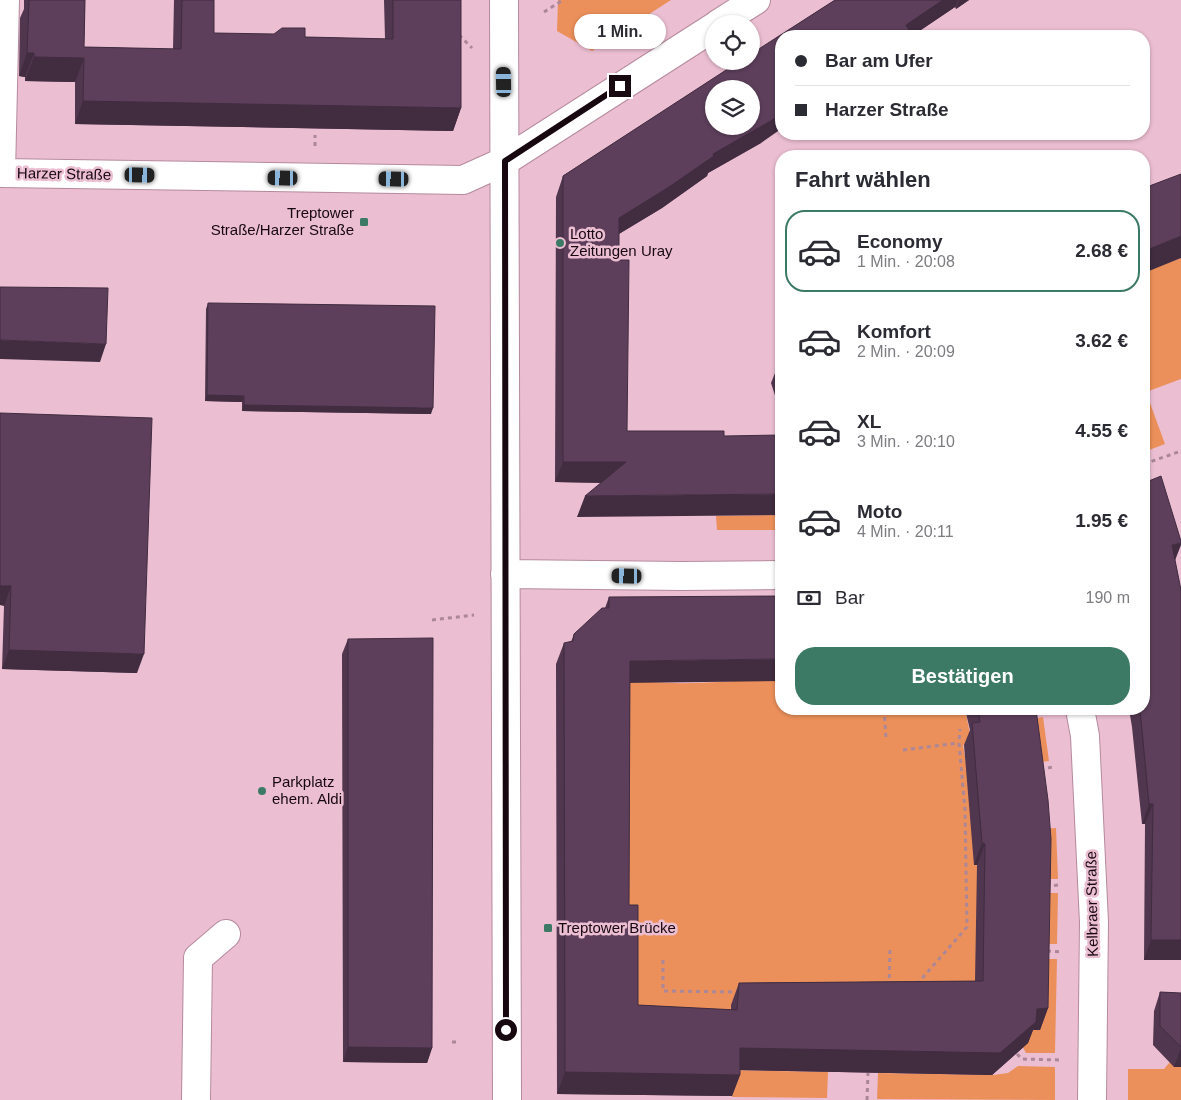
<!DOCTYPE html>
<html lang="de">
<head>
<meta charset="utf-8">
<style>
	body { margin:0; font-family:Arial,sans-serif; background:#f7f7f7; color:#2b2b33; height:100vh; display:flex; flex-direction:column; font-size:19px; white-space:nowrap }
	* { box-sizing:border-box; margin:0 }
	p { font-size:16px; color:#7c7c81 }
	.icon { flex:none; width:28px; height:28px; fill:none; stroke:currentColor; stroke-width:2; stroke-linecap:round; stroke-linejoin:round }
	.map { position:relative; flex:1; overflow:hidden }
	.drawer { position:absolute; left:775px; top:150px; width:375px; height:565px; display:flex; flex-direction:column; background:#fff; border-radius:20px; box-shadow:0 1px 4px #0004 }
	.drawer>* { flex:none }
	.guide { position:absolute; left:775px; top:30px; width:375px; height:110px; border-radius:20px; box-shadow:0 1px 4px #0004; display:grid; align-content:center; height:110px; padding:0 20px; background:#fff }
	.controls { position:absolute; left:705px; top:15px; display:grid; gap:10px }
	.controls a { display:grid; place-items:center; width:55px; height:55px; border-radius:50%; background:#fff; box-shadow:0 1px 4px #0004; font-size:25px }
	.end { position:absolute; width:22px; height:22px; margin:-11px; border:6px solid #170810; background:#fff; box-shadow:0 0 0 2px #fff }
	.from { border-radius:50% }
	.bubble { position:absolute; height:35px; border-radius:18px; background:#fff; box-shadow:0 1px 4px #0004; font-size:16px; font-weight:700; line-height:35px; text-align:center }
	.car { position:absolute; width:15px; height:30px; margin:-15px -8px; border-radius:6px; box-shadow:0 0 4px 1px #0007; background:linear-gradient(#222 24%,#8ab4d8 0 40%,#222 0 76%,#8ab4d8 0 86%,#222 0) }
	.guide b { display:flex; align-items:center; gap:18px; height:48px; font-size:19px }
	.guide b+b { border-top:1px solid #e1e1e2 }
	.guide i { width:12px; height:12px; background:#2b2b33 }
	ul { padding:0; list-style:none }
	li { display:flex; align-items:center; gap:15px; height:82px; margin:0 10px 8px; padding:0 10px; border:2px solid transparent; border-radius:20px }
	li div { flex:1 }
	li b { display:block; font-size:19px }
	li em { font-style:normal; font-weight:700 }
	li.active { border-color:#3c7a66 }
	li>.icon { width:45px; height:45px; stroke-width:1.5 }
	h2 { padding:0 20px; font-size:22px; line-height:60px }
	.pay { display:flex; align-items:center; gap:12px; height:55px; padding:0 20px; font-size:19px }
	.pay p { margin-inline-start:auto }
	.primary-button { display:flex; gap:10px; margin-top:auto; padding:10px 20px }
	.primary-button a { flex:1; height:58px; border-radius:20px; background:#3c7a66; color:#fff; font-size:20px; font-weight:700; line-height:58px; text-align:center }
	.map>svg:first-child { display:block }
	.green { fill:#ec905b }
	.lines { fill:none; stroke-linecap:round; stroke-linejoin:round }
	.minor-casing { stroke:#b58a9d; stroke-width:30 }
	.path { stroke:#ab8797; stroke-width:3; stroke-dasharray:4 4; stroke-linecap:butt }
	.minor { stroke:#fff; stroke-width:28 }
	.wall { fill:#50364e }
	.shaded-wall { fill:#412c40 }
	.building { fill:#5d3f5b; stroke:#412c40; fill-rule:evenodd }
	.route { stroke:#170810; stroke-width:6 }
	.poi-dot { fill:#3c7a66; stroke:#ecbed2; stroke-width:2 }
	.labels { text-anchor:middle; stroke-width:5; stroke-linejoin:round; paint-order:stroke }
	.street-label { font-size:15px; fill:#170810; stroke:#ecbed2 }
	.poi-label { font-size:15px; fill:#170810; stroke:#ecbed2; text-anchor:start }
</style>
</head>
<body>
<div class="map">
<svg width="1181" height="1100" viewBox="0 0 1181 1100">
	<rect width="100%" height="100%" fill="#ecbed2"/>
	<path class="green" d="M 558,0 L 671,0 L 592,51 L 557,31 Z
		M 1181,258 L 1181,379 L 1146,392 L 1165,444 L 1144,452 L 1144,272 Z
		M 781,515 L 781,530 L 717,530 L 716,516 Z
		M 781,677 L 781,709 L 965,709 L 972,744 L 963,745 L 966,763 L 974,762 L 974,865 L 983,866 L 975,988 L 731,1005 L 730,1032 L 627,1027 L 630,927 L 621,678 C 673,688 729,681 781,677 Z
		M 1043,717 L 1049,761 L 1034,763 L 1028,720 Z
		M 1056,828 L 1058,879 L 1043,879 L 1040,829 Z
		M 1043,893 L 1058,893 L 1057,944 L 1042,944 Z
		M 1042,959 L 1057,959 L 1055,1053 L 1026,1053 L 1021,1044 L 1029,1030 L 1040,1030 Z
		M 1170,1062 L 1181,1067 L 1181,1100 L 1128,1100 L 1128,1069 L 1164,1069 Z
		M 1018,1066 L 1055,1067 L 1055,1100 L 877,1099 L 878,1073 L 993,1075 L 1008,1073 Z
		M 732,1070 L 828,1072 L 827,1098 L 732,1097 Z"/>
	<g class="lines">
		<g class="minor-casing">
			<path id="minor" d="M 504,0 L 507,1100
				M 718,24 L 756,0
				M 0,173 L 463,180 L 505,161 L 714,27
				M 1,173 L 5,0
				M 505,574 L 682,576 L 781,575
				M 1080,709 L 1085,736 L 1094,922 L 1092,1100
				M 196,1100 L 198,958 L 226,934"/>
		</g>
		<path class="path" d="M 544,12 L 563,0
			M 459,35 L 472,48
			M 315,146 L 315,135
			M 364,222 L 365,220
			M 1144,464 L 1181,451
			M 432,620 L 474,615
			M 884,709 L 886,738
			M 1034,711 L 1048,709
			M 903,750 L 959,743
			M 1040,769 L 1054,767
			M 1046,886 L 1059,885
			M 548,928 L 554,928
			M 1047,951 L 1061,952
			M 663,960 L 663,991 L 738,992
			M 917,984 L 967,927 L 965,810 L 959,743 L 960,729
			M 889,986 L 890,949
			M 452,1042 L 460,1042
			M 1017,1054 L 1022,1059 L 1061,1060
			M 867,1100 L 868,1073"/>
		<use href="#minor" class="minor"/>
	</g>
	<path class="wall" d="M 24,0 L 85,0 L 84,47 L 173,49 L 174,0 L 214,0 L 214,33 L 305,37 L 385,39 L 384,0 L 461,0 L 461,108 L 453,131 L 75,124 L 75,82 L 25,81 L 25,77 L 19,76 L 20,18 L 24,9 Z
		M 835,0 L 969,0 L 956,9 L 955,7 L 912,36 L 781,36 L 761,143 L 708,173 L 707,176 L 662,208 L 619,234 L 619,260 L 627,431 L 724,431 L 577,517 L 601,483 L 555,482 L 556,197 L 563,176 Z
		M 208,303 L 431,414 L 242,411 L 242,402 L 205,401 L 206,309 Z
		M 781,358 L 781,414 L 771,383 Z
		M 0,413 L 137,673 L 2,669 L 4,606 Z
		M 1175,561 L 1181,590 L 1181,960 L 1144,960 L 1145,824 L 1142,824 L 1132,727 L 1129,709 L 1144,709 Z
		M 609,597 L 630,683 L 629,905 L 638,1005 L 731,1010 L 731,1005 L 739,983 L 975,981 L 977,865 L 974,865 L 964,745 L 970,730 L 965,709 L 1036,709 L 1048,1008 L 1040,1030 L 1033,1030 L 1028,1043 L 992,1075 L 740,1070 L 740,1075 L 732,1096 L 557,1094 L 556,664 L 564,643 L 571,642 L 574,634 L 605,608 Z
		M 348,639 L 432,1048 L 427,1063 L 343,1062 L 342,654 Z
		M 1160,992 L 1181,993 L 1181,1067 L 1174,1067 L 1153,1045 L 1154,1011 Z"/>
	<path class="shaded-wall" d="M 943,0 L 958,0 L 955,7 L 912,36 L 901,36 L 906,25 Z
		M 959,0 L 969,0 L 956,9 Z
		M 27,53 L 34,53 L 25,77 L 19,76 Z
		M 34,57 L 84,58 L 75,82 L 25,81 Z
		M 83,101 L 461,108 L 453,131 L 75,124 Z
		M 781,114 L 781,129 L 761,143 L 708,173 L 707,176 L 662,208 L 612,238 L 619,218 L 713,154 Z
		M 1181,236 L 1181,258 L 1144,273 L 1144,251 Z
		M 0,340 L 106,344 L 100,362 L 0,359 Z
		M 207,395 L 244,396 L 242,402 L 205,401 Z
		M 244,405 L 433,408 L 431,414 L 242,411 Z
		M 563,462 L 626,462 L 619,483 L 555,482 Z
		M 781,494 L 781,515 L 577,517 L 585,496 Z
		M 1181,543 L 1181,545 L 1174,563 L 1172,545 Z
		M 0,586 L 11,586 L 4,606 L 0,605 Z
		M 9,650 L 144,654 L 137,673 L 2,669 Z
		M 781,659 L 781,681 L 622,683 L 630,661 Z
		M 1149,804 L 1153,804 L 1145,824 L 1142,824 Z
		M 982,843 L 985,844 L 977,865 L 974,865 Z
		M 1151,940 L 1181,940 L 1181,960 L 1144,960 Z
		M 1048,1008 L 1040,1030 L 1033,1030 L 1028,1043 L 992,1075 L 732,1070 L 740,1048 L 1037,1009 Z
		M 348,1047 L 432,1048 L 427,1063 L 343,1062 Z
		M 1181,1048 L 1181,1067 L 1174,1067 Z
		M 565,1072 L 740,1075 L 732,1096 L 557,1094 Z"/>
	<path class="building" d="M 29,0 L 85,0 L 84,47 L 181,49 L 182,0 L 214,0 L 214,33 L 274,34 L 282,28 L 305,28 L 305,37 L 393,39 L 393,0 L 461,0 L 461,108 L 83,101 L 84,58 L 34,57 L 34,53 L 27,53 Z
		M 835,0 L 943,0 L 906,25 L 909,30 L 901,36 L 781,36 L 781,114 L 769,122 L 713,154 L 714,156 L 669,187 L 619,218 L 619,260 L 629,260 L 627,431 L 724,431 L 724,436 L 781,435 L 781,494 L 585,496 L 626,462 L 563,462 L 563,176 L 740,61 L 751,61 L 751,54 ZM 714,89 L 751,89 L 751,126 L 714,126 Z
		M 1181,174 L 1181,236 L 1144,251 L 1144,188 Z
		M 0,287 L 108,288 L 106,344 L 0,340 Z
		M 208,303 L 435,306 L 433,408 L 244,405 L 244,396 L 207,395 Z
		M 0,413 L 152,418 L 144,654 L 9,650 L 11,586 L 0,586 Z
		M 1161,476 L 1181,541 L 1181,543 L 1172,545 L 1181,590 L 1181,940 L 1151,940 L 1153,804 L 1149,804 L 1140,709 L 1144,709 L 1144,483 Z
		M 781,596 L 781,659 L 630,661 L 629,905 L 638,905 L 638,1005 L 737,1010 L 739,983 L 983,981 L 985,844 L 982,843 L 972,723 L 980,722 L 978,709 L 1036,709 L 1048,800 L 1051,839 L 1048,1008 L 1037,1009 L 1036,1022 L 1000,1053 L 740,1048 L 740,1075 L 565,1072 L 564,643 L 573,641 L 574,634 L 602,608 L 609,608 L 609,597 Z
		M 433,638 L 432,1048 L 348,1047 L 348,639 Z
		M 1160,992 L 1181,993 L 1181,1047 L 1160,1026 Z"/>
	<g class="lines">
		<path class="route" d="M 506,1030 L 505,161 L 620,86"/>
	</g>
	<g class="poi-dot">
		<rect x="359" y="217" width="10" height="10" rx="2.5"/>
		<circle cx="560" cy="243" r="5"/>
		<circle cx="262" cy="791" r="5"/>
		<rect x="543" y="923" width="10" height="10" rx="2.5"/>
	</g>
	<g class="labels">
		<g class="street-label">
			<text transform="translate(64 174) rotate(1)" y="5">Harzer Straße</text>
			<text transform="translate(1092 904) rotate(-91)" y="5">Kelbraer Straße</text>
		</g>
		<g class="poi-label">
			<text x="354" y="218" text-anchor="end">Treptower<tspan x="354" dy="17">Straße/Harzer Straße</tspan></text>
			<text x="570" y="239">Lotto<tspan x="570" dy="17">Zeitungen Uray</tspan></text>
			<text x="272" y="787">Parkplatz<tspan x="272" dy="17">ehem. Aldi</tspan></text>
			<text x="558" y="933">Treptower Brücke</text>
		</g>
	</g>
</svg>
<div class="controls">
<a><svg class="icon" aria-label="locate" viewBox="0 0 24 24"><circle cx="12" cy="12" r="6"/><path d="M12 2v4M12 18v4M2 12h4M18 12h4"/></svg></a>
<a><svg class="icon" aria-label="layers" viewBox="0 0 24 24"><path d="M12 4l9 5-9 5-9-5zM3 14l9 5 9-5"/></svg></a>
</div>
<i class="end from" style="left:506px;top:1030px"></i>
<i class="end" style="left:620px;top:86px"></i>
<div class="bubble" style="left:574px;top:14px;width:92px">1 Min.</div>
<i class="car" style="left:504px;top:82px;rotate:359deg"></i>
<i class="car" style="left:140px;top:175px;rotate:91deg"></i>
<i class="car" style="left:283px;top:178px;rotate:271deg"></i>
<i class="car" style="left:394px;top:179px;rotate:271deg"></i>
<i class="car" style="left:627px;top:576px;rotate:271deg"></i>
<div class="guide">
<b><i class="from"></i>Bar am Ufer</b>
<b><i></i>Harzer Straße</b>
</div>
<section class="drawer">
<h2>Fahrt wählen</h2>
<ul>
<li class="active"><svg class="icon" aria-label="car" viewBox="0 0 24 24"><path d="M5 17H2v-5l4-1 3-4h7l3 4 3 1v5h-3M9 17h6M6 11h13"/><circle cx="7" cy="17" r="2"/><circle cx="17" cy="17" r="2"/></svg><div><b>Economy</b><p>1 Min. · 20:08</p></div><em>2.68 €</em></li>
<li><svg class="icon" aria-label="car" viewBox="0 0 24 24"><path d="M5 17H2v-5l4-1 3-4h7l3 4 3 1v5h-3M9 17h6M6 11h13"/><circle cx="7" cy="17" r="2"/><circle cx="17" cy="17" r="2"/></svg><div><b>Komfort</b><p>2 Min. · 20:09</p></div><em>3.62 €</em></li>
<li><svg class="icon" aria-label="car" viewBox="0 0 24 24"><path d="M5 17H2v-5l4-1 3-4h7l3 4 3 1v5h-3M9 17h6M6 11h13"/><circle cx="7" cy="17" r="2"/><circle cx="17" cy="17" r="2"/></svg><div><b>XL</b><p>3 Min. · 20:10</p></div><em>4.55 €</em></li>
<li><svg class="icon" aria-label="car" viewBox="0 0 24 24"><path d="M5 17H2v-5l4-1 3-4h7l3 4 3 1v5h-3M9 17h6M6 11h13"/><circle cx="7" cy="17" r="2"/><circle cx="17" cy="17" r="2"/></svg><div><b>Moto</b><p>4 Min. · 20:11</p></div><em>1.95 €</em></li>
</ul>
<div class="pay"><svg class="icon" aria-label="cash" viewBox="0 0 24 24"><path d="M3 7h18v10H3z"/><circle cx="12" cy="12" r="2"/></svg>Bar<p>190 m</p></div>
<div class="primary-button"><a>Bestätigen</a></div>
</section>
</div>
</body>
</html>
